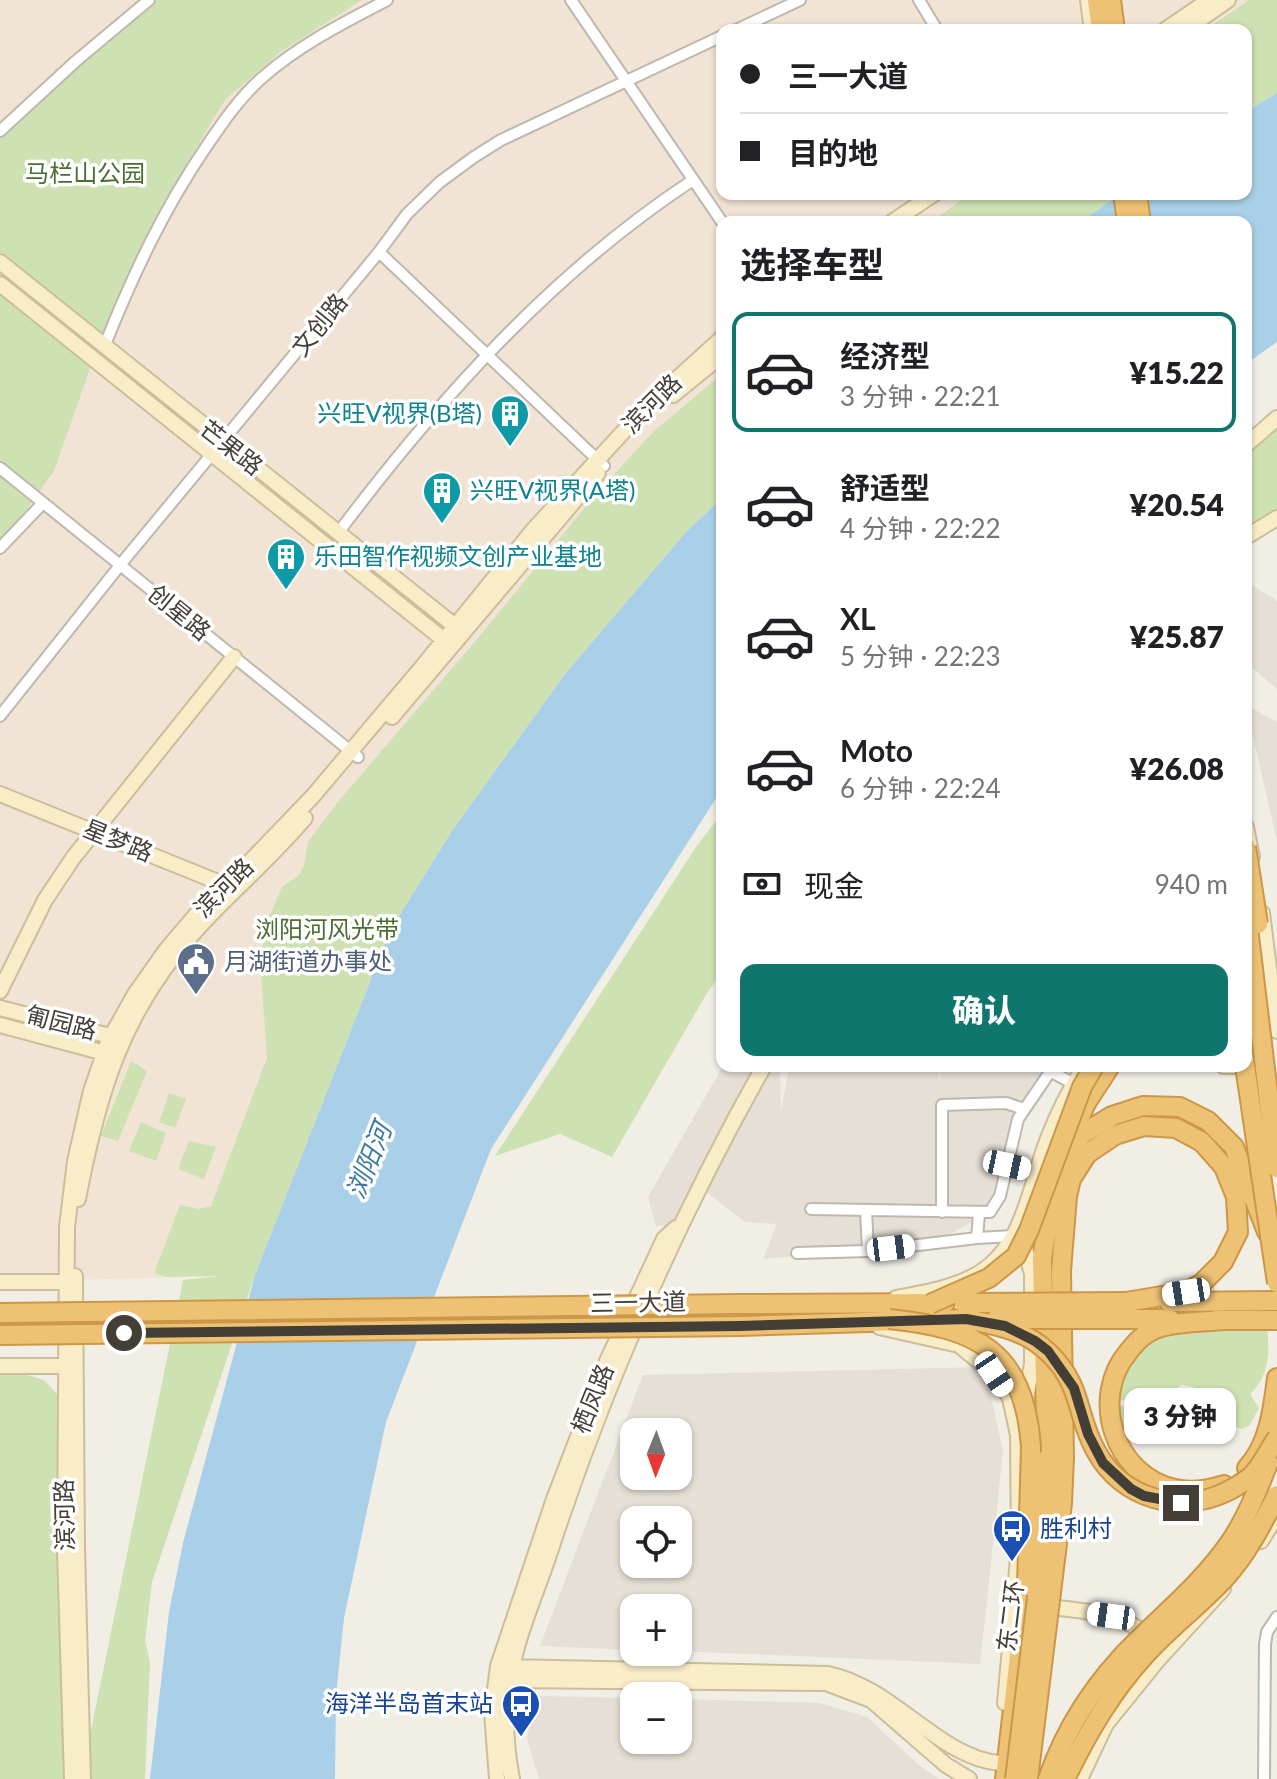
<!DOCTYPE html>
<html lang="zh">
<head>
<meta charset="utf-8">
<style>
	body { margin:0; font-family:Lato,"Noto Sans SC",sans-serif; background:#f6f6f6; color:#202124; height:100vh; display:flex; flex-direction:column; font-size:30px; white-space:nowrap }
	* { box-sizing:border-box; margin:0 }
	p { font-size:26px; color:#757577 }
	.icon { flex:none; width:44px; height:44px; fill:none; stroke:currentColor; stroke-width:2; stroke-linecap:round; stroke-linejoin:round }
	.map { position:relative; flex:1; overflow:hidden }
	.panel { position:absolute; left:716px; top:216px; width:536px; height:856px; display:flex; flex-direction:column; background:#fff; border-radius:16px; box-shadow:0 2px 6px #0004 }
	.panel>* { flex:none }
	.hud { position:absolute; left:716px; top:24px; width:536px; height:176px; border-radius:16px; box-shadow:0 2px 6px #0004; display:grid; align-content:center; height:176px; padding:0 24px; background:#fff }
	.needle { width:52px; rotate:181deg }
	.controls { position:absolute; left:620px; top:1418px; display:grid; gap:16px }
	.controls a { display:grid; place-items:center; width:72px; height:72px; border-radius:16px; background:#fff; box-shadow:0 2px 6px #0004; font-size:40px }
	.end { position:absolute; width:36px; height:36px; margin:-18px; border:10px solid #433e36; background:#fff; box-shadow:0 0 0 4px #fff }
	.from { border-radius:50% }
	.bubble { position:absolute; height:56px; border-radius:16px; background:#fff; box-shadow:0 2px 6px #0004; font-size:26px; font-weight:800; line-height:56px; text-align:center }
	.car { position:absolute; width:24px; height:48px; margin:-24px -12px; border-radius:10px; box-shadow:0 0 6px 2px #0007; background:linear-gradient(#fff 24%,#345 0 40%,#fff 0 76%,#345 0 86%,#fff 0) }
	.hud b { display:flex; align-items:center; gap:28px; height:76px; font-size:30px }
	.hud b+b { border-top:2px solid #e0e0e0 }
	.hud i { width:20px; height:20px; background:#202124 }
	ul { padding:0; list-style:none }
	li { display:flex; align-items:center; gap:24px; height:120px; margin:0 16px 12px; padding:0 8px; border:4px solid transparent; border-radius:16px }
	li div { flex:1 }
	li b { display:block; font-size:30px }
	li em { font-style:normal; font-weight:800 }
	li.active { border-color:#0f766e }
	li>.icon { width:72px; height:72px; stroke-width:1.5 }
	h2 { padding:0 24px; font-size:36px; line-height:96px }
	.pay { display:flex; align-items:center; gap:20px; height:88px; padding:0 24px; font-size:30px }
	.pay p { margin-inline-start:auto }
	.action { display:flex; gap:16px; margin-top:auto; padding:16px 24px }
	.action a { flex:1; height:92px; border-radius:16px; background:#0f766e; color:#fff; font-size:32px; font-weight:800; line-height:92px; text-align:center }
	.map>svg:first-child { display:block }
	.residential { fill:#e5dfd5; fill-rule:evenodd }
	.commercial { fill:#f1e4d4 }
	.green { fill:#cee1b3 }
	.water { fill:#a9d0e8 }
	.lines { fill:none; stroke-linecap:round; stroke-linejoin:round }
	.street-casing { stroke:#beb8ad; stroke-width:14 }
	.secondary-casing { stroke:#ccbe9b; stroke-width:18 }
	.highway-casing { stroke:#cc9746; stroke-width:22 }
	.street { stroke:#fff; stroke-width:10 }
	.secondary { stroke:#f8ecc9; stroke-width:14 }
	.highway { stroke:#eec275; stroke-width:18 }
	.highway-bridge-casing { stroke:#cc9746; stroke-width:22; stroke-linecap:butt }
	.highway-bridge { stroke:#eec275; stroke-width:18 }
	.route { stroke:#433e36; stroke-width:10 }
	.labels { text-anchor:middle; stroke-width:7; stroke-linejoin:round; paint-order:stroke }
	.park-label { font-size:24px; fill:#496e30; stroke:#fff }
	.street-label { font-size:24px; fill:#433e36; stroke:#fff }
	.culture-label { font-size:24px; fill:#0d838f; stroke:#fff; text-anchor:start }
	.service-label { font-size:24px; fill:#4e5e75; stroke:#fff; text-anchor:start }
	.transit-label { font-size:24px; fill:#164399; stroke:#fff; text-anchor:start }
	.water-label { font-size:26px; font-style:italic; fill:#3c7aa3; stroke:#fff }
</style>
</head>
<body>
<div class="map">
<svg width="1277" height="1779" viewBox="0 0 1277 1779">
	<rect width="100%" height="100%" fill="#f1eee6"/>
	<path class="residential" d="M 1250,584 L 1277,601 L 1277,689 L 1246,662 L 1246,587 Z
		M 1246,705 L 1277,722 L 1277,841 L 1246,706 Z
		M 723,1066 L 780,1066 L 781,1112 L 789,1066 L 938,1066 L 940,1084 L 940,1066 L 1049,1066 L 1024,1108 L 986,1214 L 936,1242 L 763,1259 L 777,1224 L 745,1222 L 705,1191 L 686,1225 L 656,1226 L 648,1197 Z
		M 985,1367 L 1003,1452 L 980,1664 L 678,1651 L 678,1608 L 634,1608 L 634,1650 L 540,1646 L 643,1375 ZM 634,1432 L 678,1432 L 678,1476 L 634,1476 ZM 634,1520 L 678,1520 L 678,1564 L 634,1564 Z
		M 534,1696 L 634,1698 L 634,1740 L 678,1740 L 678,1699 L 820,1703 L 867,1717 L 920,1766 L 940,1779 L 539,1779 L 527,1739 Z"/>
	<path class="commercial" d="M 0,0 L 1277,0 L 1277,93 L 1246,112 L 1246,30 L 722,30 L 722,194 L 1120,194 L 1081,222 L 722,222 L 722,498 L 687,531 L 390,931 L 255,1275 L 0,1282 Z"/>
	<path class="green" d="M 152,0 L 362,0 L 279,53 L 225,100 L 166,198 L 104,329 L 54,471 L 10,532 L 0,540 L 0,139 Z
		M 1249,0 L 1277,0 L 1277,93 L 1246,112 L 1246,30 L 1205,30 Z
		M 969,194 L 1120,194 L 1081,222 L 931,222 Z
		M 722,374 L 722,498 L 687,531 L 565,674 L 452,831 L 390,931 L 255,1275 L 152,1582 L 145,1641 L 150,1662 L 145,1779 L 81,1779 L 183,1280 L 220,1276 L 166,1277 L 154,1273 L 180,1205 L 199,1209 L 211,1206 L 267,1058 L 260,959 L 268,919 L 282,887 L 299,875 L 304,865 L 308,842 L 337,803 L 478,638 L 596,494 L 653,432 Z
		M 1277,428 L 1277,514 L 1246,533 L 1246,456 Z
		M 722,813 L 722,972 L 707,993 L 612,1157 L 560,1134 L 495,1156 L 696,847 Z
		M 131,1061 L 147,1071 L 118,1141 L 101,1136 Z
		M 169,1093 L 186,1099 L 175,1128 L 159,1122 Z
		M 141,1122 L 166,1133 L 156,1161 L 129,1151 Z
		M 189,1141 L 216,1147 L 204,1179 L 178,1169 Z
		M 1267,1328 C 1270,1353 1269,1376 1250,1394 L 1259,1408 L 1250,1425 L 1242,1429 L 1223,1421 L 1213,1408 L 1225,1394 L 1226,1390 L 1213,1395 C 1183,1384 1173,1373 1171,1417 L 1165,1420 L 1159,1411 L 1152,1411 L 1148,1420 L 1141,1419 L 1142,1425 L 1135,1429 L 1120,1423 L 1116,1405 L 1123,1406 L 1127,1411 L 1133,1411 L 1135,1406 L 1118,1398 L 1104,1406 C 1093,1377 1126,1349 1143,1330 Z
		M 0,1367 L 44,1380 L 65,1403 L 63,1779 L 0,1779 Z"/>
	<path class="water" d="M 1277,93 L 1277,342 L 1246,364 L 1246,222 L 1081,222 L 1120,194 L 1246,194 L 1246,112 Z
		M 722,498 L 722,789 L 491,1149 L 386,1422 L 344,1618 L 336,1695 L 335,1779 L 150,1779 L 169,1612 L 183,1543 L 255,1275 L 390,931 L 452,831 L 565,674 L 687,531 Z"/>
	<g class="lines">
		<g class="street-casing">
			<path id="street" d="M 571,0 L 722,222
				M 919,0 L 937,30
				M 736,30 L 800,0
				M 0,131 L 76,61 L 149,0
				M 379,252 L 604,466
				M 104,347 C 132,277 163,210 206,147 C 223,122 240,97 263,77 C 299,45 345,22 387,0
				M 0,468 L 358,757
				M 338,533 C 438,400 553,272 693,180
				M 0,548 L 43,503
				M 0,716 L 125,559 L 379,252 L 407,214 L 440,182 L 474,157 L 501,140 L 722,36
				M 1050,1071 L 1074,1084
				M 1007,1165 L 1037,1171
				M 811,1209 L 990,1212 L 1000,1196 L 1018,1119 L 1054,1066
				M 866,1210 L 868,1251
				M 942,1212 L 942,1105 L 1006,1103 L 1024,1109
				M 977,1238 L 979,1214
				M 797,1253 L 868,1251 L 977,1238 L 1013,1236
				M 1264,1779 L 1265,1644 L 1267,1632 L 1277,1617"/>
		</g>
		<g class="secondary-casing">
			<path id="secondary" d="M 1088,0 L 1092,30
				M 1165,30 L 1209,0
				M 1185,30 L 1228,0
				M 892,222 L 934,194
				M 0,262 L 460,630
				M 0,284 L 449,644
				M 673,395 L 722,355
				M 1246,445 L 1277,418
				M 1246,537 L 1277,518
				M 392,717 L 598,473
				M 0,794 L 228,886
				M 1246,827 L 1252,857
				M 1262,913 L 1277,1031
				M 0,991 L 45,900 L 73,858 L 234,657
				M 0,1008 L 118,1038
				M 0,1025 L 112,1055
				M 1223,1066 L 1242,1066
				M 78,1199 C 98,1094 123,1008 198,928 C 233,890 272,857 305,818
				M 1022,1237 L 1032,1274 L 1032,1311
				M 75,1276 L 77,1550 L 83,1779
				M 0,1282 L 75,1282
				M 896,1298 C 921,1293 949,1289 972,1277 C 1025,1251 1029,1185 1049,1136 C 1058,1113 1069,1091 1082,1070
				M 879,1327 L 959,1345 L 994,1374 L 1010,1398 L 1018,1435 L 1019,1547 L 1005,1703
				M 0,1366 L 65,1366
				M 1025,1406 L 1032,1363 L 1032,1332
				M 1261,1541 L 1277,1515
				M 1039,1606 C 1080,1611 1119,1610 1151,1638
				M 505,1667 L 828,1674 C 893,1687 938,1757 999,1763
				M 504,1680 L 826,1683 L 871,1700 L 946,1765 L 969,1779
				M 72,1779 L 65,1551 L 67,1227 L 75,1161 L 91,1091 L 108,1042 L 135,994 L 166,950 L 222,884 L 238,874 L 313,796 L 422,667 L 534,529 L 646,407 L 722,338
				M 497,1779 L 492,1713 L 498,1666 L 554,1499 L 607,1361 L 664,1239 L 676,1228
				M 512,1779 C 506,1747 504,1714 509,1682 C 516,1639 535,1596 549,1555 C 604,1386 677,1221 764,1066
				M 1080,1779 L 1106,1724 L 1157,1661 L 1223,1589"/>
		</g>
		<g class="highway-casing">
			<path id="highway" d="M 1097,0 L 1101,30
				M 1111,0 L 1115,30
				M 1123,194 L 1127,222
				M 1137,194 L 1141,222
				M 1074,1130 L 1086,1103 L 1110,1066
				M 1055,1181 L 1081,1135 L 1112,1116 L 1143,1106 L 1180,1107 L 1208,1121 L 1234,1147 L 1267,1232
				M 1169,1302 L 1277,1301
				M 740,1304 L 945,1303
				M 1125,1319 L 1170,1319
				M 1216,1320 L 1277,1320
				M 740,1326 L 966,1319
				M 1064,1457 L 1061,1271 L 1067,1196 L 1071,1179 L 1087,1154 L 1115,1135 L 1144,1126 L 1176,1128 L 1202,1142 L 1224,1167 L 1236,1197 L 1238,1232 L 1223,1262 L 1202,1283 L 1186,1292 L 1126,1302
				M 1047,1459 L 1042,1260 L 1053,1184 L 1058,1172
				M 1247,1468 C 1269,1444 1273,1410 1277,1378
				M 1224,1485 C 1208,1490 1191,1493 1175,1489 C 1114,1476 1089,1397 1129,1351 C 1137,1341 1145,1332 1158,1328 C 1178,1321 1204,1322 1225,1320
				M 1005,1779 L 1027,1586"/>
		</g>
		<use href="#street" class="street"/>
		<use href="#secondary" class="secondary"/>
		<use href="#highway" class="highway"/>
		<g class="highway-bridge-casing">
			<path id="highway-bridge" d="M 1246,847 L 1258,924
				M 1246,911 L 1277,1168
				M 1245,1066 L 1277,1283
				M 964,1303 L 1126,1302
				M 930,1304 L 989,1278 L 1016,1256 L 1029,1230 L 1082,1087 L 1094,1066
				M 0,1313 L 740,1304
				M 889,1319 C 977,1328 1024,1351 1031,1447 L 1027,1586
				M 966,1319 C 996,1325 1026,1330 1049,1353 C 1083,1386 1076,1416 1096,1451 C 1122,1499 1180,1515 1228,1491 C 1237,1486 1247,1481 1253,1474 C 1263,1464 1269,1449 1277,1438
				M 996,1319 L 1125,1319
				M 0,1335 L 740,1326
				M 1015,1779 L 1041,1565 L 1047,1459
				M 1028,1779 L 1062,1503 L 1064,1457
				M 1048,1779 C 1066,1727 1098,1679 1138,1640 C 1171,1608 1205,1579 1231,1541 C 1247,1517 1258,1490 1268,1463
				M 1065,1779 C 1087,1734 1111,1692 1145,1655 C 1169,1628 1200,1605 1225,1578 C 1247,1554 1262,1524 1277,1495"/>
		</g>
		<use href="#highway-bridge" class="highway-bridge"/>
	</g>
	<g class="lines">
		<path class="route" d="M 124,1333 L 740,1326 L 966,1319 L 1005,1326 L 1035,1341 L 1048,1351 L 1074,1388 L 1088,1434 L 1103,1463 L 1131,1489 L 1144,1496 L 1181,1503"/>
	</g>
	<defs>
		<g id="building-pin" transform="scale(2)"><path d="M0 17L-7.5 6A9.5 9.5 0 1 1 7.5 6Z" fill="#0f9aa8" stroke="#fff"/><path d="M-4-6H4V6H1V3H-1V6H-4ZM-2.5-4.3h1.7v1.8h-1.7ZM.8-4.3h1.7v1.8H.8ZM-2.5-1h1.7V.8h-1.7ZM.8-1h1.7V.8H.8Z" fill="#fff"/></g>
		<g id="civic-pin" transform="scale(2)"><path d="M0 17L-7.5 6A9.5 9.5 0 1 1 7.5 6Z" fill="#5c6f8a" stroke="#fff"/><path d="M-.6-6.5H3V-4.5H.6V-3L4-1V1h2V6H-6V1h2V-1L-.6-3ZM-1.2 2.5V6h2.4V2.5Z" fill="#fff"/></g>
		<g id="bus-pin" transform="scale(2)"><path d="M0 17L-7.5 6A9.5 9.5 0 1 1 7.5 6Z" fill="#1a4fb4" stroke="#fff"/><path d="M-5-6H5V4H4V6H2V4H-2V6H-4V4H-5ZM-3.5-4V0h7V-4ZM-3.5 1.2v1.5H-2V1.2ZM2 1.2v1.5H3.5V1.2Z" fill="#fff"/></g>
	</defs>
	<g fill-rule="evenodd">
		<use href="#building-pin" x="510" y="414"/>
		<use href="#building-pin" x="442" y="491"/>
		<use href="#building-pin" x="286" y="557"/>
		<use href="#civic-pin" x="196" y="962"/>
		<use href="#bus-pin" x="1012" y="1529"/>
		<use href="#bus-pin" x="521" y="1704"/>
	</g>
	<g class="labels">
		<g class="park-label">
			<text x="85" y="182">马栏山公园</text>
			<text x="327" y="938">浏阳河风光带</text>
		</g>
		<g class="street-label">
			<text transform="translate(320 325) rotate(-51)" y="8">文创路</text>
			<text transform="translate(652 404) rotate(-45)" y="8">滨河路</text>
			<text transform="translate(231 448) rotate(38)" y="8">芒果路</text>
			<text transform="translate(179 613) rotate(39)" y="8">创星路</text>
			<text transform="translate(118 841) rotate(22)" y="8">星梦路</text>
			<text transform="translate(224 888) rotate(-45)" y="8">滨河路</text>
			<text transform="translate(61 1023) rotate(14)" y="8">匍园路</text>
			<text transform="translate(638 1303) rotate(-1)" y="8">三一大道</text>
			<text transform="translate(593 1399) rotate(-68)" y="8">栖凤路</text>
			<text transform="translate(65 1515) rotate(-91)" y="8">滨河路</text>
			<text transform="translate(1011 1616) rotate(-83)" y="8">东二环</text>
		</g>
		<g class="culture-label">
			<text x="482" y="422" text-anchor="end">兴旺V视界(B塔)</text>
			<text x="470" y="499">兴旺V视界(A塔)</text>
			<text x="314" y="565">乐田智作视频文创产业基地</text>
		</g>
		<g class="service-label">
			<text x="224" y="970">月湖街道办事处</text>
		</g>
		<g class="transit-label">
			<text x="1040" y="1537">胜利村</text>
			<text x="493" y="1712" text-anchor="end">海洋半岛首末站</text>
		</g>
		<g class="water-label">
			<text transform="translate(369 1161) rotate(-68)" y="9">浏阳河</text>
		</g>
	</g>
</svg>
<div class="controls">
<a><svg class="needle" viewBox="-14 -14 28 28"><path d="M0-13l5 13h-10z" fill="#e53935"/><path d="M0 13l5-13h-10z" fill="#757577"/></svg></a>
<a><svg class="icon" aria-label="locate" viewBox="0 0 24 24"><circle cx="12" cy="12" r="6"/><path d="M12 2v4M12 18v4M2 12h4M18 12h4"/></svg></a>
<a>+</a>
<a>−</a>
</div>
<i class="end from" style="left:124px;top:1333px"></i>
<i class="end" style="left:1181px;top:1503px"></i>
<div class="bubble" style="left:1124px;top:1388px;width:112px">3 分钟</div>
<i class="car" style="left:1007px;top:1165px;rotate:102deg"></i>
<i class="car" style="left:891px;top:1248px;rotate:83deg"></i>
<i class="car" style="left:1186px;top:1292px;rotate:261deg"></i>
<i class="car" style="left:994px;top:1374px;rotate:146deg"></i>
<i class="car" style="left:1111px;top:1616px;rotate:278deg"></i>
<div class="hud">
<b><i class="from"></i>三一大道</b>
<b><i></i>目的地</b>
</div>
<section class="panel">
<h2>选择车型</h2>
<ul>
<li class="active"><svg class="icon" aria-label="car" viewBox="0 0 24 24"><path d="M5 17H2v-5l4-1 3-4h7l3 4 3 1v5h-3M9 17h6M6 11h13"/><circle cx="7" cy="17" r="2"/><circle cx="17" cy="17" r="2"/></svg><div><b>经济型</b><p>3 分钟 · 22:21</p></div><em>¥15.22</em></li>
<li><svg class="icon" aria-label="car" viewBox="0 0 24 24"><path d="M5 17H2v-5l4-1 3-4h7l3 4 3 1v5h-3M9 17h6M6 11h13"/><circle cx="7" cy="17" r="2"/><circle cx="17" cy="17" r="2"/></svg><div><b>舒适型</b><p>4 分钟 · 22:22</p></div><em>¥20.54</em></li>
<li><svg class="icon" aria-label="car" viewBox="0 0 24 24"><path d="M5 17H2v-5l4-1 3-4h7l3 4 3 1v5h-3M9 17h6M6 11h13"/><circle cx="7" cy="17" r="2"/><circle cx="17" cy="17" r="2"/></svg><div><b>XL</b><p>5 分钟 · 22:23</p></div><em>¥25.87</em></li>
<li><svg class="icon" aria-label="car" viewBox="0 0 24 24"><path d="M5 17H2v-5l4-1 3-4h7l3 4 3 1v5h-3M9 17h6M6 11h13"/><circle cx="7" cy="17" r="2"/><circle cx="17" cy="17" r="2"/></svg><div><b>Moto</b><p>6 分钟 · 22:24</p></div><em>¥26.08</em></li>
</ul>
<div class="pay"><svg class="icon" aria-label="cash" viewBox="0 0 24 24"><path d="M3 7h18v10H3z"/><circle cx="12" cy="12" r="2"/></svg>现金<p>940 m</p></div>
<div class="action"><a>确认</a></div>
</section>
</div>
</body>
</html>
